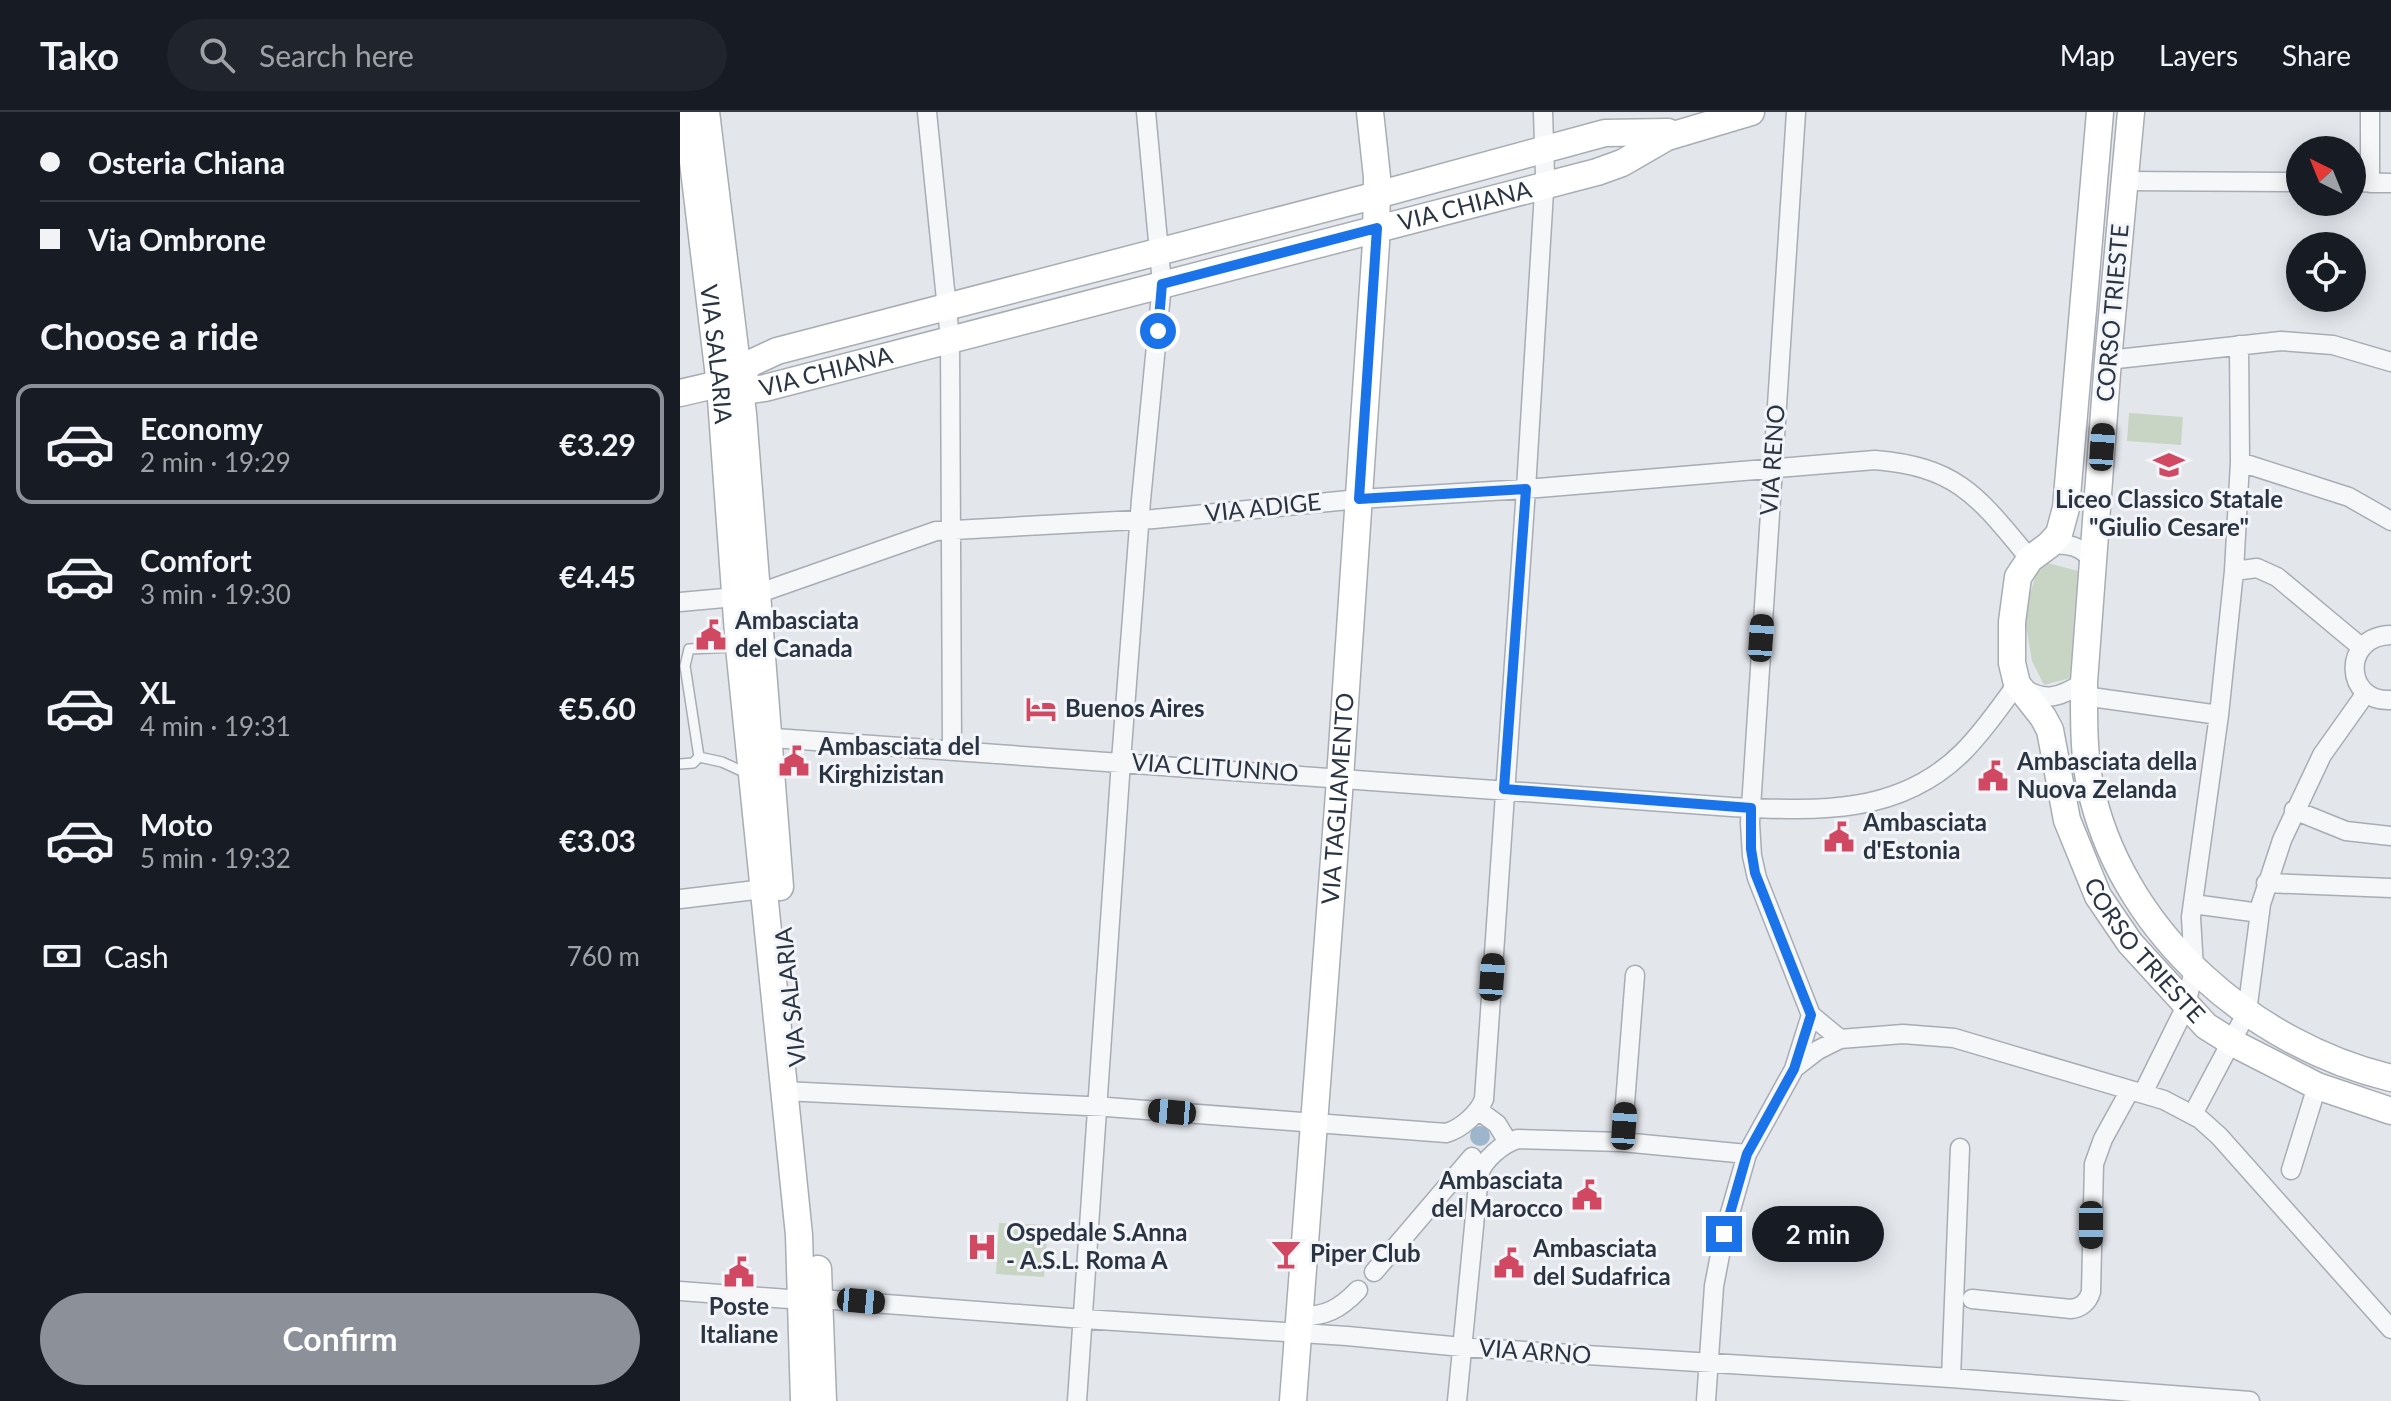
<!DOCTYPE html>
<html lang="en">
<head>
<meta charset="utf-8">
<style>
	body { margin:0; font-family:Lato,sans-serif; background:#20242c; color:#f1f3f6; height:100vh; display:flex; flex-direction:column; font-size:30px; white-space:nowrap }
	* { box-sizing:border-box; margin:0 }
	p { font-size:26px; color:#9ea1a6 }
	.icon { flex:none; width:44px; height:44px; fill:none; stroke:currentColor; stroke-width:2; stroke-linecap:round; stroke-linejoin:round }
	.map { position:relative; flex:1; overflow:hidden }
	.drawer { display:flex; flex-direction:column; background:#171b24; width:680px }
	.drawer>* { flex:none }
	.banner { display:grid; align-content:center; height:176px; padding:0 40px; background:#171b24 }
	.needle { width:52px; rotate:317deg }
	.buttons { position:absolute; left:1606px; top:24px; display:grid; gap:16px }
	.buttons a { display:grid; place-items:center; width:80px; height:80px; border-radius:50%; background:#171b24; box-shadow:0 4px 20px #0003; font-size:40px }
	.end { position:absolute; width:36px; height:36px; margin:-18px; border:10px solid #1a73e8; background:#fff; box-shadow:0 0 0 4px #fff }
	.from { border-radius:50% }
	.bubble { position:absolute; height:56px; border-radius:28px; background:#171b24; box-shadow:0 4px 20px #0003; font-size:26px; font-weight:700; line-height:56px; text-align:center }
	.car { position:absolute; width:24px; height:48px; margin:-24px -12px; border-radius:10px; box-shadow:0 0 6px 2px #0007; background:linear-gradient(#222 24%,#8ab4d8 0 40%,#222 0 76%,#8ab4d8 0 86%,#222 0) }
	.banner b { display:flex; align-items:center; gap:28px; height:76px; font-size:30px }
	.banner b+b { border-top:2px solid #363941 }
	.banner i { width:20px; height:20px; background:#f1f3f6 }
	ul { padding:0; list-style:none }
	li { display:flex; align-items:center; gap:24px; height:120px; margin:0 16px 12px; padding:0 24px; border:4px solid transparent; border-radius:16px }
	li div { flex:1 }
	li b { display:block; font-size:30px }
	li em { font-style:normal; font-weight:700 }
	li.active { border-color:#8c9099 }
	li>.icon { width:72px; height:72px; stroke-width:1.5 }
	h2 { padding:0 40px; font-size:36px; line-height:96px }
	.pay { display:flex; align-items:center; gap:20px; height:88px; padding:0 40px; font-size:30px }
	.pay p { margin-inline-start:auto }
	.action { display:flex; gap:16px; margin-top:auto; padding:16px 40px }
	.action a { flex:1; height:92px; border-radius:48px; background:#8c9099; color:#fff; font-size:32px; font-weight:700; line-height:92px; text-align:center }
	header { display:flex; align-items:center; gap:48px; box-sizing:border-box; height:112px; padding:0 40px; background:#171b24; border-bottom:2px solid #363941 }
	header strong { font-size:38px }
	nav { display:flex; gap:44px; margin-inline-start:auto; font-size:28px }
	.search { width:560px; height:72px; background:#20242c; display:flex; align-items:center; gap:20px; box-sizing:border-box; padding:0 28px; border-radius:44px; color:#9ea1a6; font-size:30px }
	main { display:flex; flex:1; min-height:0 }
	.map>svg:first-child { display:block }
	.green { fill:#c9d5c4 }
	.water { fill:#9eb6cb }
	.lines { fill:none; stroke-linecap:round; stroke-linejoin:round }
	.lane-casing { stroke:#a8adb5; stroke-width:12 }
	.street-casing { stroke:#a8adb5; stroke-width:21 }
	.secondary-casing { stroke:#a8adb5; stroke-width:29 }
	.lane { stroke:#f6f7f9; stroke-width:9 }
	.street { stroke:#f6f7f9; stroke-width:18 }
	.secondary { stroke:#fff; stroke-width:26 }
	.route { stroke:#1a73e8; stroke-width:10 }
	.labels { text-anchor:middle; stroke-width:6; stroke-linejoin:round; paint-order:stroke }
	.street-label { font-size:24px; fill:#2a3543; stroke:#f3f5f8 }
	.poi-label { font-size:24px; font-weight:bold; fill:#2a3543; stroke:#f3f5f8; text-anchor:start }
</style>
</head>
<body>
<header>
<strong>Tako</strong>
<div class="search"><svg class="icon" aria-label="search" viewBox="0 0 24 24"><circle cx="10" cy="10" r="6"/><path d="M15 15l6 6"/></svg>Search here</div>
<nav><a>Map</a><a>Layers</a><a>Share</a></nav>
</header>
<main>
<section class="drawer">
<div class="banner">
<b><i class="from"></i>Osteria Chiana</b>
<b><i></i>Via Ombrone</b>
</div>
<h2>Choose a ride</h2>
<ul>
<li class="active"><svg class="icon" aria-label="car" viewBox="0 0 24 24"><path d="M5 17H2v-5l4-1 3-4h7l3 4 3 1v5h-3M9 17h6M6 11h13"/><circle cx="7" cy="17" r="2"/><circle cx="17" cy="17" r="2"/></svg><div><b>Economy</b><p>2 min · 19:29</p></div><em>€3.29</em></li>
<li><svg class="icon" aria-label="car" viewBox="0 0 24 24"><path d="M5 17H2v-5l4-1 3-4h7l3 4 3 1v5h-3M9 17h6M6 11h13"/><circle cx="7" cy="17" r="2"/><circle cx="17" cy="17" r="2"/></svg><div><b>Comfort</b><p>3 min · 19:30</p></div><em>€4.45</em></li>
<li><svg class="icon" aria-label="car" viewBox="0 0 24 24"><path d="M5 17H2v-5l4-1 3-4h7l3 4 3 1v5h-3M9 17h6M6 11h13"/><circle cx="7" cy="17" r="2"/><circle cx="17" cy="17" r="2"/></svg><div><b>XL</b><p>4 min · 19:31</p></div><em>€5.60</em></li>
<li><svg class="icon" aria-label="car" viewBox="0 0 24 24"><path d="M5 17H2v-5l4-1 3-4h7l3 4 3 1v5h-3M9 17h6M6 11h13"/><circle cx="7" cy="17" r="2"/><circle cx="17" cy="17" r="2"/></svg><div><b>Moto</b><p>5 min · 19:32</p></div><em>€3.03</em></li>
</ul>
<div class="pay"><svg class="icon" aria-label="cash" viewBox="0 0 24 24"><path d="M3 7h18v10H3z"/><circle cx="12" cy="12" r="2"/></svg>Cash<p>760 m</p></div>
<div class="action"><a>Confirm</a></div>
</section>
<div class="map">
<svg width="1711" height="1289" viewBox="0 0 1711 1289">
	<rect width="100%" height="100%" fill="#e3e6eb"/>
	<path class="green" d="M 1449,301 L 1503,305 L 1501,333 L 1447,329 Z
		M 1360,449 L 1402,460 L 1394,565 L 1364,573 L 1352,549 L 1344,502 Z
		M 319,1111 L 368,1113 L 364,1165 L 316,1162 Z"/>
	<path class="water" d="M790 1024a10 10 0 1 1 20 0a10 10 0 1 1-20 0Z"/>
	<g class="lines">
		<g class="lane-casing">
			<path id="lane" d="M 19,645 L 42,650 L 68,662
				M 0,652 L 13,651 L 19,645 L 5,554 L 9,537 L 56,535"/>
		</g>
		<g class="street-casing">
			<path id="street" d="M 247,0 L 270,227 L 272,637
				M 1116,0 L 1070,711 L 1072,744 L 1077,766 L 1131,903
				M 1444,69 L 1620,70
				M 1672,70 L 1711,71
				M 1690,71 L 1690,0
				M 1428,248 L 1601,229 L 1653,233 L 1711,250
				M 1560,350 L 1669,385 L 1711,409
				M 1369,433 C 1388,431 1402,434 1414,450
				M 1554,459 L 1577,456 L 1597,465 L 1681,535
				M 0,490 L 55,485 L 88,478 L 256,419 L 474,407 L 679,387 L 846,377 L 1195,348 C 1279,355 1299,386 1350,447
				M 1711,523 C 1661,524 1664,591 1711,588
				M 1404,584 L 1539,603
				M 80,625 L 1052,695 C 1136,699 1219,704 1283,640 C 1304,619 1320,595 1337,572 C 1363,591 1378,587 1404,570
				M 1614,698 L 1666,719 L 1711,724
				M 1586,771 L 1711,776
				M 0,787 L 84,777
				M 1513,792 L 1580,801
				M 1131,903 L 1160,927 L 1223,922 L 1274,926 L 1484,988 L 1520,1007 L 1539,1024 L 1711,1217
				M 1116,955 L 1138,938 L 1160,927
				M 104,979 L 427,995 L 766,1021 C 781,1017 799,1001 804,987 L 846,377 L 865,63 L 863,0
				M 1463,981 L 1506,894 L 1514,857 L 1511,805 L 1539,603 L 1554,459 L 1560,350 L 1559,233
				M 798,998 L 817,1012 L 828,1030
				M 1513,1002 L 1567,900 L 1581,792 L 1602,728 L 1642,643 L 1686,581
				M 942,1030 L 955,863
				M 1611,1058 L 1637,974
				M 694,1160 L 792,1045
				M 0,1179 L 122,1188
				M 140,1187 L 404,1207 L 667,1224 L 782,1235 L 1271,1266 L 1570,1289
				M 1292,1187 L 1391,1197 C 1401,1196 1408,1190 1411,1180 L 1414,1052 L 1423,1027 L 1450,978
				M 619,1204 C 645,1205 660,1197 678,1178
				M 1271,1266 L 1280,1036
				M 397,1289 L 441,649 L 461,388 L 482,172 L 466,0
				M 777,1289 L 799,1063 C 803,1048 823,1031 838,1027 L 942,1030 L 1067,1042
				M 1026,1289 L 1034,1174 L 1044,1122 L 1067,1042 L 1114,957 L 1131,903"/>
		</g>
		<g class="secondary-casing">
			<g id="secondary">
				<path id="s1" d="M 7,0 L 40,273 L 59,535 L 119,1123 L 124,1289"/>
				<path d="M 26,0 L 63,302 L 100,775"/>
				<path id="s2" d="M 1420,0 L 1386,396 L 1379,422 L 1369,433 L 1350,447 L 1338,465 L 1332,510 L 1332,551 L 1337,572 L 1363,605 L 1370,618 L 1387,708 L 1418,784 L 1450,831 L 1526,914 L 1553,931 L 1637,974 L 1711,999"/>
				<path d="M 1451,0 L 1428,248 L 1404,570 C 1404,609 1403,648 1413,686 C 1448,824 1574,933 1711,966"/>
				<path id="s3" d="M 60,268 L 71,278 L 85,276 L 917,60 L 942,51 L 987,25 L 1071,0"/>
				<path d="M 60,268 L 69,252 L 97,239 L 697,83 L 925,21 L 988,20"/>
				<path d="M 0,281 L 56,268"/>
				<path d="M 138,1157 L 143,1289"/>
				<path id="s4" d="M 613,1289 L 659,681 L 696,131 L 697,65 L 690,0"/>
			</g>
		</g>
		<use href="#lane" class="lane"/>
		<use href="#street" class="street"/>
		<use href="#secondary" class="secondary"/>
	</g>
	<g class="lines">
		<path class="route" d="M 478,219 L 482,172 L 697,116 L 679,387 L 846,377 L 824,677 L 1071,696 L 1071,737 L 1075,761 L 1131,903 L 1114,957 L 1067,1042 L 1044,1122"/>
	</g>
	<defs>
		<g id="school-bare" transform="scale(2.4)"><path d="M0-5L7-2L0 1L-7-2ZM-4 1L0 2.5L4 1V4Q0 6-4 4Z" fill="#d04862" stroke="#f3f5f8" stroke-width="2.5" paint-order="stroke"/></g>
		<g id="civic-bare" transform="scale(2.4)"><path d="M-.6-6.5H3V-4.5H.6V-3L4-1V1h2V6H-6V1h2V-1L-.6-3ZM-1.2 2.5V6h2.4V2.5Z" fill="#d04862" stroke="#f3f5f8" stroke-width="2.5" paint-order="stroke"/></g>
		<g id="hotel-bare" transform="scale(2.4)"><path d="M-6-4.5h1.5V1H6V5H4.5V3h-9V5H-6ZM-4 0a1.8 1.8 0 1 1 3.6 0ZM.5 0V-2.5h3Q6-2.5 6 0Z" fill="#d04862" stroke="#f3f5f8" stroke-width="2.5" paint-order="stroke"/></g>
		<g id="hospital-bare" transform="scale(2.4)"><path d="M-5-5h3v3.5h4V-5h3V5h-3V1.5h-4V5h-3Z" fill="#d04862" stroke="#f3f5f8" stroke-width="2.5" paint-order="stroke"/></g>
		<g id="bar-bare" transform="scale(2.4)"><path d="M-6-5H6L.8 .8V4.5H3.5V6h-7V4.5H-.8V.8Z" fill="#d04862" stroke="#f3f5f8" stroke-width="2.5" paint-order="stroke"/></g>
	</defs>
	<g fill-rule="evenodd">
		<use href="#school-bare" x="1489" y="353"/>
		<use href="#civic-bare" x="31" y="523"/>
		<use href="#hotel-bare" x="361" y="597"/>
		<use href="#civic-bare" x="114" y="649"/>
		<use href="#civic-bare" x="1313" y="664"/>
		<use href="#civic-bare" x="1159" y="725"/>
		<use href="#civic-bare" x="907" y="1083"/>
		<use href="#hospital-bare" x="302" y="1135"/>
		<use href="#bar-bare" x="606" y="1142"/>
		<use href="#civic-bare" x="829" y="1151"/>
		<use href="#civic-bare" x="59" y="1160"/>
	</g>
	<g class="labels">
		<g class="street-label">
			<text dy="8" stroke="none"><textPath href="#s3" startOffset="752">VIA CHIANA</textPath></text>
			<text transform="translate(1433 201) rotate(-85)" y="8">CORSO TRIESTE</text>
			<text dy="8" stroke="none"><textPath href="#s1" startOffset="244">VIA SALARIA</textPath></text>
			<text dy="8" stroke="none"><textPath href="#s3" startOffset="92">VIA CHIANA</textPath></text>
			<text transform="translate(1093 348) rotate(-86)" y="8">VIA RENO</text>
			<text transform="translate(583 396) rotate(-6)" y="8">VIA ADIGE</text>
			<text transform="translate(535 656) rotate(4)" y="8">VIA CLITUNNO</text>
			<text dy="8" stroke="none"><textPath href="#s4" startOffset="604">VIA TAGLIAMENTO</textPath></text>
			<text dy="8" stroke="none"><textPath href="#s2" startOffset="894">CORSO TRIESTE</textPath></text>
			<text transform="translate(111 885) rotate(-96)" y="8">VIA SALARIA</text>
			<text transform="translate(855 1240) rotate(4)" y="8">VIA ARNO</text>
		</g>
		<g class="poi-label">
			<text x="1489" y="396" text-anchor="middle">Liceo Classico Statale<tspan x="1489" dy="28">"Giulio Cesare"</tspan></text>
			<text x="55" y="517">Ambasciata<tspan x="55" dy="28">del Canada</tspan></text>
			<text x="385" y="605">Buenos Aires</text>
			<text x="138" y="643">Ambasciata del<tspan x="138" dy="28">Kirghizistan</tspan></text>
			<text x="1337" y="658">Ambasciata della<tspan x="1337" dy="28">Nuova Zelanda</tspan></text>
			<text x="1183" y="719">Ambasciata<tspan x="1183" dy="28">d'Estonia</tspan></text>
			<text x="883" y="1077" text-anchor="end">Ambasciata<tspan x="883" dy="28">del Marocco</tspan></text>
			<text x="326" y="1129">Ospedale S.Anna<tspan x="326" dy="28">- A.S.L. Roma A</tspan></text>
			<text x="853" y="1145">Ambasciata<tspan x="853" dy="28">del Sudafrica</tspan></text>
			<text x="630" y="1150">Piper Club</text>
			<text x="59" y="1203" text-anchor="middle">Poste<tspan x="59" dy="28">Italiane</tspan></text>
		</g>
	</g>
</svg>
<div class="buttons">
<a><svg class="needle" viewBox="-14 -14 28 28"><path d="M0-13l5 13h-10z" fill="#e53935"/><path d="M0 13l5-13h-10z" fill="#9ea1a6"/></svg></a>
<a><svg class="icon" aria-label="locate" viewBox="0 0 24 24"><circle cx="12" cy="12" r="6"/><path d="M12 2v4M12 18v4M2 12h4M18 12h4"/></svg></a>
</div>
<i class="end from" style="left:478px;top:219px"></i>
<i class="end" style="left:1044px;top:1122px"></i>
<div class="bubble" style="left:1072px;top:1094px;width:132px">2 min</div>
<i class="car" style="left:1422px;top:335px;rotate:4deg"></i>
<i class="car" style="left:1081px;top:526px;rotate:4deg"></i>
<i class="car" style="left:812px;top:865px;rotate:4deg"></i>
<i class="car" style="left:492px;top:1000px;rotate:275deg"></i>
<i class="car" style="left:944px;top:1014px;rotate:4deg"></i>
<i class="car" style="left:1411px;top:1113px;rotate:180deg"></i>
<i class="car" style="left:181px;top:1189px;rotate:95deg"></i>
</div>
</main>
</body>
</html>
